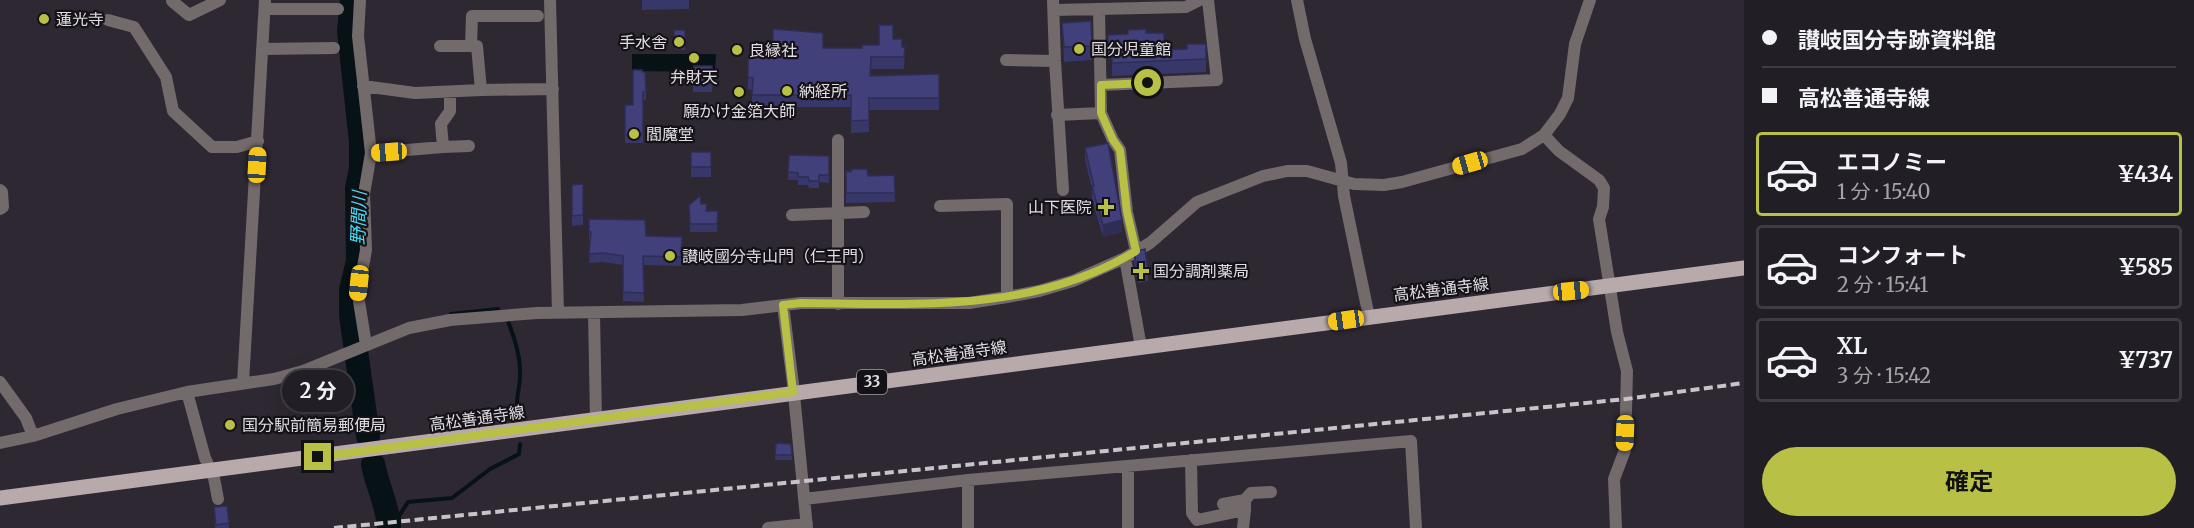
<!DOCTYPE html>
<html lang="ja">
<head>
<meta charset="utf-8">
<style>
	body { margin:0; font-family:Merriweather,"Noto Sans JP",serif; background:#2a272e; color:#f1f3f6; height:100vh; display:flex; flex-direction:column; font-size:22px; white-space:nowrap }
	* { box-sizing:border-box; margin:0 }
	p { font-size:20px; color:#a2a2a7 }
	.icon { flex:none; width:33px; height:33px; fill:none; stroke:currentColor; stroke-width:2; stroke-linecap:round; stroke-linejoin:round }
	.map { position:relative; flex:1; overflow:hidden }
	.drawer { display:flex; flex-direction:column; background:#221e26; width:450px }
	.drawer>* { flex:none }
	.banner { display:grid; align-content:center; height:132px; padding:0 18px; background:#221e26 }
	.end { position:absolute; width:27px; height:27px; margin:-14px; border:8px solid #b9c046; background:#111; box-shadow:0 0 0 3px #111 }
	.from { border-radius:50% }
	.bubble { position:absolute; height:42px; border-radius:21px; background:#221e26; box-shadow:0 6px 24px #0002,0 0 0 2px #3f3c43; font-size:20px; font-weight:700; line-height:42px; text-align:center }
	.car { position:absolute; width:18px; height:36px; margin:-18px -9px; border-radius:8px; box-shadow:0 0 4px 2px #0007; background:linear-gradient(#f5c518 24%,#345 0 40%,#f5c518 0 76%,#345 0 86%,#f5c518 0) }
	.banner b { display:flex; align-items:center; gap:21px; height:57px; font-size:22px }
	.banner b+b { border-top:2px solid #3f3c43 }
	.banner i { width:15px; height:15px; background:#f1f3f6 }
	ul { padding:0; list-style:none }
	li { display:flex; align-items:center; gap:18px; height:84px; margin:0 12px 9px; padding:0 6px; border:3px solid #3f3c43; border-radius:6px }
	li div { flex:1 }
	li b { display:block; font-size:22px }
	li em { font-style:normal; font-weight:700 }
	li.active { border-color:#b9c046 }
	li>.icon { width:54px; height:54px; stroke-width:1.5 }
	.cta { display:flex; gap:12px; margin-top:auto; padding:12px 18px }
	.cta a { flex:1; height:69px; border-radius:36px; background:#b9c046; color:#111; font-size:24px; font-weight:700; line-height:69px; text-align:center }
	main { display:flex; flex:1; min-height:0 }
	.map>svg:first-child { display:block }
	.water { fill:#061215 }
	.lines { fill:none; stroke-linecap:round; stroke-linejoin:round }
	.stream { stroke:#061215; stroke-width:4 }
	.river { stroke:#061215; stroke-width:24 }
	.street { stroke:#726a6b; stroke-width:12 }
	.primary { stroke:#b8a9aa; stroke-width:15 }
	.rail { stroke:#c8c3cb; stroke-width:4; stroke-dasharray:9 4.5; stroke-linecap:butt }
	.wall { fill:#38376a }
	.shaded-wall { fill:#2e2d56 }
	.building { fill:#41407b; stroke:#2e2d56; stroke-width:1.5 }
	.route { stroke:#b9c046; stroke-width:8 }
	.poi-dot { fill:#b9c046; stroke:#151217; stroke-width:2 }
	.labels { text-anchor:middle; stroke-width:4.5; stroke-linejoin:round; paint-order:stroke }
	.shield { fill:#151217; stroke:#a39fa6; stroke-width:1.5 }
	.shield-label { font-size:15px; font-weight:bold; fill:#e0dce3 }
	.poi-label { font-size:16px; fill:#e0dce3; stroke:#151217; text-anchor:start }
	.street-label { font-size:16px; fill:#e0dce3; stroke:#151217 }
	.water-label { font-size:18px; font-style:italic; fill:#47dcf5; stroke:#151217 }
</style>
</head>
<body>
<main>
<div class="map">
<svg width="1744" height="528" viewBox="0 0 1744 528">
	<rect width="100%" height="100%" fill="#2e2833"/>
	<path class="water" d="M 632,54 L 690,54 L 690,62 L 698,62 L 698,54 L 716,54 L 715,72 L 632,71 Z"/>
	<g class="lines">
		<path class="stream" d="M 451,314 L 498,309
			M 507,319 C 514,336 521,356 520,375 C 520,391 514,400 519,417
			M 399,528 L 399,516 L 408,502 L 452,498 L 490,469 L 519,454 L 520,444"/>
		<path class="river" d="M 352,0 L 349,31 L 361,142 L 361,168 L 357,188 L 358,261 L 351,290 L 351,315 L 368,436
			M 373,464 C 377,486 388,505 389,528"/>
		<path class="street" d="M 360,0 L 358,36 L 371,153 L 364,194 L 366,250 L 358,295 L 366,345
			M 550,0 L 558,313
			M 1053,0 L 1055,61 L 1063,190
			M 1297,0 L 1305,39 L 1341,163 L 1344,196 L 1369,317
			M 172,1 L 189,15 L 220,0
			M 265,9 L 338,9
			M 1054,10 L 1186,7 L 1200,0
			M 1099,10 L 1101,113 L 1113,140 L 1120,150 L 1127,212 L 1136,251
			M 108,20 L 134,27 L 166,77 L 173,111 L 212,147 L 237,147 L 258,141
			M 471,46 L 472,16 L 538,16
			M 262,49 L 334,48
			M 1006,60 L 1055,61
			M 1101,85 L 1217,80 L 1208,0
			M 363,86 L 415,93 L 481,90 L 477,46 L 440,46
			M 481,90 L 553,89
			M 1057,115 L 1101,113
			M 1544,135 L 1559,151 L 1599,180 L 1604,188 L 1603,207 L 1599,219 L 1617,332 L 1627,371 L 1625,450 L 1614,479 L 1616,528
			M 838,140 L 838,304
			M 443,147 L 469,146
			M 371,153 L 443,147 L 441,124 L 450,111 L 450,92
			M 0,190 L 2,192 L 3,207 L 0,209
			M 940,206 L 1007,204 L 1007,297
			M 792,215 L 864,212
			M 1125,258 L 1141,347
			M 783,305 L 793,384 L 807,528
			M 594,313 L 596,419
			M 0,382 L 26,418 L 33,436
			M 243,383 L 265,0
			M 187,392 L 205,458 L 214,478 L 218,499
			M 0,443 L 33,436 L 117,409 L 187,392 L 274,379 L 303,371 L 409,328 L 450,320 L 537,313 L 742,310 L 801,303 L 969,303 L 1007,297 L 1039,291 L 1073,281 L 1125,258 L 1150,243 L 1197,202 L 1263,176 L 1287,171 L 1307,171 L 1354,184 L 1384,185 L 1402,182 L 1522,149 L 1544,135 L 1560,114 L 1568,98 L 1575,44 L 1590,0
			M 1191,460 L 1192,513 L 1197,520 L 1245,510 L 1243,528
			M 1128,466 L 1128,528
			M 968,480 L 968,528
			M 804,499 L 968,480 L 1411,441 L 1416,528
			M 1223,504 L 1245,500
			M 1245,510 L 1245,500 L 1251,493 L 1271,492
			M 768,528 L 807,524"/>
		<path class="primary" d="M 0,498 L 1744,268"/>
		<path class="rail" d="M 334,528 L 1626,399 L 1744,383"/>
	</g>
	<path class="wall" d="M 642,0 L 689,0 L 689,9 L 642,10 Z
		M 1091,21 L 1092,60 L 1064,62 L 1062,23 Z
		M 674,30 L 685,30 L 685,50 L 675,49 Z
		M 1146,33 L 1164,50 L 1187,49 L 1206,44 L 1206,72 L 1112,76 L 1112,59 L 1108,59 L 1108,35 Z
		M 893,39 L 902,47 L 905,47 L 904,69 L 871,69 L 871,76 L 939,74 L 939,110 L 869,110 L 869,132 L 851,133 L 851,107 L 752,107 L 752,90 L 748,89 L 748,77 L 773,54 L 823,48 L 862,48 L 879,45 Z
		M 712,66 L 712,92 L 693,92 L 693,82 Z
		M 633,70 L 646,91 L 646,100 L 643,100 L 643,143 L 625,143 L 625,105 L 633,105 Z
		M 1085,148 L 1122,232 L 1103,237 L 1092,199 L 1092,189 L 1085,160 Z
		M 691,152 L 711,152 L 711,177 L 691,177 Z
		M 789,155 L 829,156 L 829,183 L 819,182 L 819,188 L 809,188 L 808,185 L 798,185 L 798,180 L 788,180 Z
		M 846,171 L 868,176 L 894,175 L 895,202 L 846,203 Z
		M 583,184 L 583,225 L 572,226 L 572,185 Z
		M 701,204 L 707,211 L 718,211 L 717,232 L 690,232 L 689,205 Z
		M 589,219 L 646,236 L 682,237 L 681,266 L 643,265 L 644,302 L 623,301 L 623,265 L 603,262 L 589,263 L 590,241 L 589,241 Z
		M 1134,252 L 1148,272 L 1148,281 L 1138,283 L 1134,262 Z
		M 776,443 L 791,444 L 792,460 L 775,460 Z
		M 214,507 L 229,523 L 229,528 L 215,528 Z"/>
	<path class="shaded-wall" d="M 1122,220 L 1122,232 L 1103,237 L 1103,225 Z"/>
	<path class="building" d="M 1091,21 L 1092,46 L 1064,47 L 1062,23 Z
		M 879,25 L 893,25 L 893,39 L 902,39 L 902,47 L 905,47 L 904,57 L 871,57 L 870,76 L 939,74 L 939,98 L 869,98 L 869,120 L 851,121 L 851,95 L 752,95 L 753,78 L 748,77 L 748,53 L 773,54 L 773,29 L 823,33 L 823,48 L 862,48 L 862,45 L 879,45 Z
		M 1146,29 L 1146,33 L 1164,33 L 1164,50 L 1187,49 L 1187,44 L 1206,44 L 1206,59 L 1112,63 L 1112,46 L 1108,46 L 1108,35 L 1128,34 L 1128,30 Z
		M 674,30 L 685,30 L 685,45 L 675,44 Z
		M 694,66 L 712,66 L 712,82 L 693,82 Z
		M 633,70 L 642,70 L 642,72 L 645,72 L 646,91 L 643,92 L 643,134 L 625,135 L 625,105 L 633,105 Z
		M 1108,143 L 1122,220 L 1103,225 L 1092,186 L 1094,186 L 1085,148 Z
		M 691,152 L 711,152 L 711,167 L 691,167 Z
		M 789,155 L 829,156 L 829,175 L 819,175 L 819,181 L 809,181 L 808,177 L 798,177 L 798,173 L 788,172 Z
		M 852,169 L 867,169 L 868,176 L 894,175 L 895,193 L 846,193 L 846,171 L 851,172 Z
		M 583,184 L 583,215 L 572,216 L 572,185 Z
		M 700,196 L 701,204 L 707,204 L 706,211 L 718,211 L 717,224 L 690,224 L 689,205 Z
		M 589,219 L 645,220 L 646,236 L 682,237 L 681,257 L 643,256 L 644,293 L 623,292 L 623,256 L 603,253 L 589,254 L 591,232 L 589,232 Z
		M 1145,249 L 1148,272 L 1138,274 L 1134,252 Z
		M 776,443 L 791,444 L 792,455 L 775,455 Z
		M 227,506 L 229,523 L 216,525 L 214,507 Z"/>
	<g class="lines">
		<path class="route" d="M 318,457 L 793,392 L 783,305 L 801,303 C 916,304 1034,313 1136,251 L 1127,212 L 1120,150 L 1113,140 L 1101,113 L 1101,85 L 1148,83"/>
	</g>
	<g class="poi-dot">
		<circle cx="44" cy="19" r="6"/>
		<circle cx="679" cy="42" r="6"/>
		<circle cx="1079" cy="49" r="6"/>
		<circle cx="737" cy="50" r="6"/>
		<circle cx="694" cy="58" r="6"/>
		<circle cx="787" cy="91" r="6"/>
		<circle cx="739" cy="92" r="6"/>
		<circle cx="634" cy="134" r="6"/>
		<path d="M1103 198h6v6h6v6h-6v6h-6v-6h-6v-6h6z"/>
		<circle cx="670" cy="256" r="6"/>
		<path d="M1138 262h6v6h6v6h-6v6h-6v-6h-6v-6h6z"/>
		<circle cx="230" cy="425" r="6"/>
	</g>
	<g class="labels">
		<rect class="shield" x="857" y="370" width="30" height="24" rx="4.5"/>
		<g class="shield-label">
			<text x="872" y="387">33</text>
		</g>
		<g class="poi-label">
			<text x="56" y="25">蓮光寺</text>
			<text x="667" y="48" text-anchor="end">手水舎</text>
			<text x="1091" y="55">国分児童館</text>
			<text x="749" y="56">良縁社</text>
			<text x="694" y="83" text-anchor="middle">弁財天</text>
			<text x="799" y="97">納経所</text>
			<text x="739" y="117" text-anchor="middle">願かけ金箔大師</text>
			<text x="646" y="140">閻魔堂</text>
			<text x="1092" y="213" text-anchor="end">山下医院</text>
			<text x="682" y="262">讃岐國分寺山門（仁王門）</text>
			<text x="1153" y="277">国分調剤薬局</text>
			<text x="242" y="431">国分駅前簡易郵便局</text>
		</g>
		<g class="street-label">
			<text transform="translate(1441 289) rotate(-7)" y="6">高松善通寺線</text>
			<text transform="translate(959 353) rotate(-8)" y="6">高松善通寺線</text>
			<text transform="translate(477 418) rotate(-8)" y="6">高松善通寺線</text>
		</g>
		<g class="water-label">
			<text transform="translate(359 218) rotate(-88)" y="6">野間川</text>
		</g>
	</g>
</svg>
<i class="end from" style="left:1148px;top:83px"></i>
<i class="end" style="left:318px;top:457px"></i>
<div class="bubble" style="left:282px;top:370px;width:72px">2 分</div>
<i class="car" style="left:389px;top:152px;rotate:266deg"></i>
<i class="car" style="left:1470px;top:163px;rotate:254deg"></i>
<i class="car" style="left:257px;top:165px;rotate:3deg"></i>
<i class="car" style="left:359px;top:283px;rotate:186deg"></i>
<i class="car" style="left:1571px;top:291px;rotate:84deg"></i>
<i class="car" style="left:1346px;top:320px;rotate:262deg"></i>
<i class="car" style="left:1625px;top:433px;rotate:182deg"></i>
</div>
<section class="drawer">
<div class="banner">
<b><i class="from"></i>讃岐国分寺跡資料館</b>
<b><i></i>高松善通寺線</b>
</div>
<ul>
<li class="active"><svg class="icon" aria-label="car" viewBox="0 0 24 24"><path d="M5 17H2v-5l4-1 3-4h7l3 4 3 1v5h-3M9 17h6M6 11h13"/><circle cx="7" cy="17" r="2"/><circle cx="17" cy="17" r="2"/></svg><div><b>エコノミー</b><p>1 分 · 15:40</p></div><em>¥434</em></li>
<li><svg class="icon" aria-label="car" viewBox="0 0 24 24"><path d="M5 17H2v-5l4-1 3-4h7l3 4 3 1v5h-3M9 17h6M6 11h13"/><circle cx="7" cy="17" r="2"/><circle cx="17" cy="17" r="2"/></svg><div><b>コンフォート</b><p>2 分 · 15:41</p></div><em>¥585</em></li>
<li><svg class="icon" aria-label="car" viewBox="0 0 24 24"><path d="M5 17H2v-5l4-1 3-4h7l3 4 3 1v5h-3M9 17h6M6 11h13"/><circle cx="7" cy="17" r="2"/><circle cx="17" cy="17" r="2"/></svg><div><b>XL</b><p>3 分 · 15:42</p></div><em>¥737</em></li>
</ul>
<div class="cta"><a>確定</a></div>
</section>
</main>
</body>
</html>
